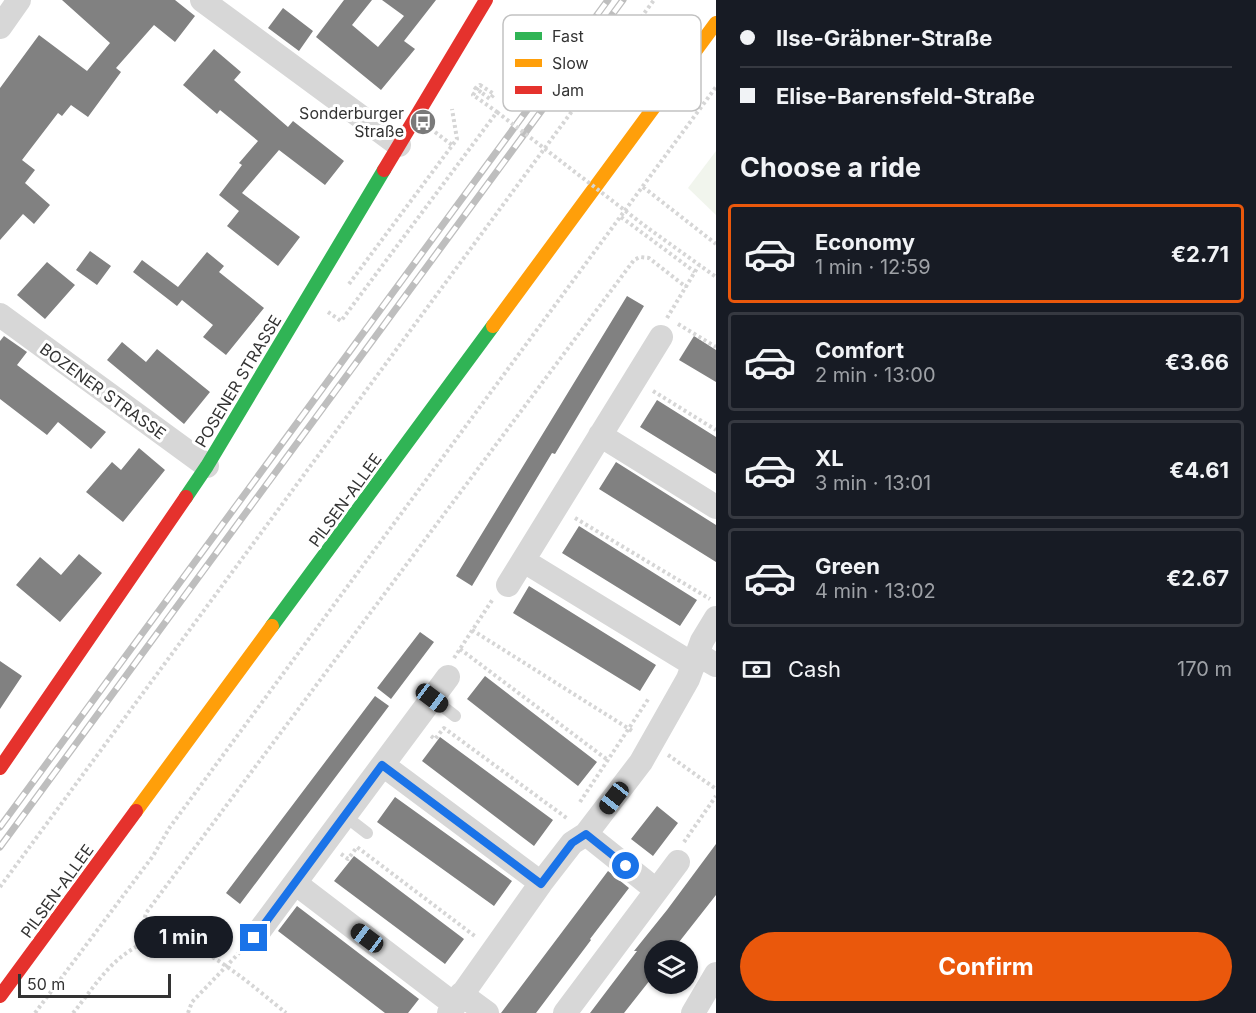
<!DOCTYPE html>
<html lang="en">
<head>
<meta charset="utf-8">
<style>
	body { margin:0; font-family:Inter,sans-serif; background:#20242c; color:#f1f3f6; height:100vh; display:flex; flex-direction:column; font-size:22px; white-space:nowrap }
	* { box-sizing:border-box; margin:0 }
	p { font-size:20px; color:#9ea1a6 }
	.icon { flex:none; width:33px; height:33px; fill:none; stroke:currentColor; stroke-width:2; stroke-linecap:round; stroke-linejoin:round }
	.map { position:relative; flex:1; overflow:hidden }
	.panel { display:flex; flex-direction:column; background:#171b24; width:540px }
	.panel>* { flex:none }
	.banner { display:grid; align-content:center; height:132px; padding:0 24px; background:#171b24 }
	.buttons { position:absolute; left:644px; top:940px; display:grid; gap:12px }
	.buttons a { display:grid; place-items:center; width:54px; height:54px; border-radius:50%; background:#171b24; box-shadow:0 2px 4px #0004; font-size:30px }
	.scale { position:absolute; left:18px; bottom:15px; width:153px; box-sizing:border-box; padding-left:6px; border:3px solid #333; border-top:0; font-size:16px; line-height:21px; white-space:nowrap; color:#333; -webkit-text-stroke:4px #fff; paint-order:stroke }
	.end { position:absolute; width:27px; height:27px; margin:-14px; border:8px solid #1a73e8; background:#fff; box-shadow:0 0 0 3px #fff }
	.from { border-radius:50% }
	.bubble { position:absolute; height:42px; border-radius:21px; background:#171b24; box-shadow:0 2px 4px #0004; font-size:20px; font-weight:700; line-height:42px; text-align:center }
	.car { position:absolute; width:18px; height:36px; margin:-18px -9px; border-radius:8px; box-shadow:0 0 4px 2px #0007; background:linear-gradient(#222 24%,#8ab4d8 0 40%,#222 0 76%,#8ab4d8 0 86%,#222 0) }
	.banner b { display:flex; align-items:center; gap:21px; height:57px; font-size:22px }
	.banner b+b { border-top:2px solid #363941 }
	.banner i { width:15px; height:15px; background:#f1f3f6 }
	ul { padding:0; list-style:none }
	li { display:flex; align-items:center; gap:18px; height:99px; margin:0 12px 9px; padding:0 12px; border:3px solid #363941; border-radius:6px }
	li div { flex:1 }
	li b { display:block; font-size:22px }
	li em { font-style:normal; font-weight:700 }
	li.on { border-color:#ea580c }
	li>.icon { width:54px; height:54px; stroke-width:1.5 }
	h2 { padding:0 24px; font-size:27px; line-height:72px }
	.pay { display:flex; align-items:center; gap:15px; height:66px; padding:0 24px; font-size:22px }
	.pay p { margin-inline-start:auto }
	.cta { display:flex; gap:12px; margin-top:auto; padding:12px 24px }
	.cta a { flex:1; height:69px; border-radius:36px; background:#ea580c; color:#fff; font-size:24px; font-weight:700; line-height:69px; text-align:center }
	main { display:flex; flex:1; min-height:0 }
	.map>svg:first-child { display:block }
	.green { fill:#f1f5ed }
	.building { fill:#818181 }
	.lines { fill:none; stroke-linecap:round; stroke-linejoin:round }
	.path { stroke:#d6d6d6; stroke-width:4; stroke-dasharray:3 3; stroke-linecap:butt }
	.lane { stroke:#d7d7d7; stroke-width:12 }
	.street { stroke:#d7d7d7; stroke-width:24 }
	.fast { stroke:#30b455; stroke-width:14 }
	.slow { stroke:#ff9f0a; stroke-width:14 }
	.jam { stroke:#e5322d; stroke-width:14 }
	.rail-casing { stroke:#bebebe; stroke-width:7 }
	.rail { stroke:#fff; stroke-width:4.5; stroke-dasharray:14; stroke-linecap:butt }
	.path-bridge { stroke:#d6d6d6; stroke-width:4; stroke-dasharray:3 3; stroke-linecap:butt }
	.route { stroke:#1a73e8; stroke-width:8 }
	.labels { text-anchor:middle; stroke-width:6; stroke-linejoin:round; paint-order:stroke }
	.poi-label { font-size:16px; fill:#333; stroke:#fff; text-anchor:end }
	.street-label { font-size:16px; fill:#333; stroke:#fff }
	.key { fill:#fff; stroke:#c2c2c2; stroke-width:1.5 }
	.key-label { font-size:16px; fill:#333 }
</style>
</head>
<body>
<main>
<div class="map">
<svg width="716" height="1013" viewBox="0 0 716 1013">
	<rect width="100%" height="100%" fill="#fff"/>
	<path class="green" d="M 716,151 L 716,215 L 688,188 Z"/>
	<path class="building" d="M 62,0 L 175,0 L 195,16 L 175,42 L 154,25 L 116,68 L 121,72 L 88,117 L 71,105 L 62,116 L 58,113 L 22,160 L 35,170 L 25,183 L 50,205 L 34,224 L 23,214 L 0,240 L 0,88 L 39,35 L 87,71 L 110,43 Z
		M 344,0 L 372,0 L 352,25 L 378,47 L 404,16 L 382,0 L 436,0 L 404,41 L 415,49 L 381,90 L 316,37 Z
		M 283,8 L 313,31 L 299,51 L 268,28 Z
		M 214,49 L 241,72 L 234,80 L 288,127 L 293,121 L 344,161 L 325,185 L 279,150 L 242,193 L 300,237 L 278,266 L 227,226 L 239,211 L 219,195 L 242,165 L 239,163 L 258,141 L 220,110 L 217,114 L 183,85 Z
		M 90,251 L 111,266 L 97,285 L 76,270 Z
		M 207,252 L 224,266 L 219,272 L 264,308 L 226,355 L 203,337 L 213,325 L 182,300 L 177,306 L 133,272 L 142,260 L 178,287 Z
		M 47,262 L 75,285 L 45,319 L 17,295 Z
		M 627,296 L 644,306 L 555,454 L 552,453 L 472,586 L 456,576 Z
		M 4,336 L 27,352 L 17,365 L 106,432 L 91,449 L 58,422 L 47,435 L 0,399 L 0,341 Z
		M 694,336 L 716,350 L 716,382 L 679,360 Z
		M 122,342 L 146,362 L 157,349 L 210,392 L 184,424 L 107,360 Z
		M 657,400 L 716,437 L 716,474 L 640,427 Z
		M 139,448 L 165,470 L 123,522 L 86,492 L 112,462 L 121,470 Z
		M 616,462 L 716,525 L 716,562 L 599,489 Z
		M 579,526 L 697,600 L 680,626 L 562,553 Z
		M 79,554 L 102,573 L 60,622 L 16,585 L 40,557 L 61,575 Z
		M 529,586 L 656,665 L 640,691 L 513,613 Z
		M 420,632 L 434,642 L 391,699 L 377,688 Z
		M 0,661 L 22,676 L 0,709 Z
		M 485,676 L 597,762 L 578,786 L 467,699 Z
		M 375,696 L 389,706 L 240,904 L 226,893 Z
		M 440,737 L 553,820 L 534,846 L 422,761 Z
		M 395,797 L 512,881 L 494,906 L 377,822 Z
		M 657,806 L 678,823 L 653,856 L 631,839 Z
		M 716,844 L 716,895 L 672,951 L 654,951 L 654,975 L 624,1013 L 590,1013 L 637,951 L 634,951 L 667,910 Z
		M 354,856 L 464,939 L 445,964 L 334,881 Z
		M 608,871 L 629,888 L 590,939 L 591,940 L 536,1013 L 501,1013 Z
		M 297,906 L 419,999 L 408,1013 L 385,1013 L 278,931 Z"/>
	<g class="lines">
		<path class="path" d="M 435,132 L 452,145
			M 643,187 L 716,244
			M 621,217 L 695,272
			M 649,229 L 716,277
			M 349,284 L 457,139 L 452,109
			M 328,312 L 341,321 L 497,112 L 473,95 L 480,85 L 494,94 L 490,99 L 482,93
			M 667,318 L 699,265
			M 678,324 L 716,347
			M 653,391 L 716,430
			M 575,518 L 710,599
			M 472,630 L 634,732
			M 460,649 L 609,761
			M 454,658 L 493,599
			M 431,736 L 435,739 L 444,728 L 568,819
			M 668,755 L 716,789
			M 580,802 L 649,698
			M 684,842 L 716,796
			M 341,854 L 348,859 L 357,847 L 476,937
			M 0,887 L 654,0
			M 147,941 L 143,925 L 146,913 L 634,260 L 640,257 L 649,258 L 686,287
			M 35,1013 L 153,856 L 170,827 L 716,87
			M 73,1013 C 89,994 104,969 125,954 C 135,947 146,940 158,939 C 196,934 257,990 286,1013
			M 188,1013 L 192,1002 L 239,953"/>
		<path class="lane" d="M 432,698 L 455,716
			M 345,816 L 367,833"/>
		<path class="street" d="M 202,0 L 399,145
			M 0,27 L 19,0
			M 0,315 L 207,466
			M 600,435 L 716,507
			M 524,561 L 694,665
			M 508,585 L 661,337
			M 697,654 L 716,665
			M 383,765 L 541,883
			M 586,834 L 656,890
			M 295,883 L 455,1005
			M 254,938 L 448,677
			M 461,994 L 487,1013
			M 449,1013 L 541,883 L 572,843 L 586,834 L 641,762 L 688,679 L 702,641 L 716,618
			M 565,1013 L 678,862
			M 693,1013 L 716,974"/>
		<path class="fast" d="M 186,497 L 207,466 L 384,170
			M 272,626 L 493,326"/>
		<path class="slow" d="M 493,326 L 716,23
			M 136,811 L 272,626"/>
		<path class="jam" d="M 384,170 L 486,0
			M 0,768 L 186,497
			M 0,996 L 136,811"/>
		<g class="rail-casing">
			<path id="rail" d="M 0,827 L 608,0
				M 0,847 L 623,0"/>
		</g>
		<use href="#rail" class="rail"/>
		<path class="path-bridge" d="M 474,87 L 482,93
			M 497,112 L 649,229"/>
	</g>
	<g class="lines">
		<path class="route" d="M 254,938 L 382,765 L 541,884 L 572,843 L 586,834 L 626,866"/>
	</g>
	<defs>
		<g id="bus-disc" transform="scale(1.35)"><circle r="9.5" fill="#7a7a7a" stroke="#fff"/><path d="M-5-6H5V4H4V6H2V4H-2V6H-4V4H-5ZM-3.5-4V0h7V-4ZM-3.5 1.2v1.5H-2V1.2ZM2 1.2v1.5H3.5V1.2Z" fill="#fff"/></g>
	</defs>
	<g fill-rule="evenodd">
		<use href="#bus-disc" x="423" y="122"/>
	</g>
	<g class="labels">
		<g class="poi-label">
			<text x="404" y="119">Sonderburger<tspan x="404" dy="18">Straße</tspan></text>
		</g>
		<g class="street-label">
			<text transform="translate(238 381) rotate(-59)" y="6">POSENER STRASSE</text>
			<text transform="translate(103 391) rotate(36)" y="6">BOZENER STRASSE</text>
			<text transform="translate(345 500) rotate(-54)" y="6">PILSEN-ALLEE</text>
			<text transform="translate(57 891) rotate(-54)" y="6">PILSEN-ALLEE</text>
		</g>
	</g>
	<rect x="503" y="15" width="198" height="96" rx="9" class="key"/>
	<rect x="515" y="32" width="27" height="8" fill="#30b455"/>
	<rect x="515" y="59" width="27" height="8" fill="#ff9f0a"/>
	<rect x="515" y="86" width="27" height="8" fill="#e5322d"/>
	<g class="key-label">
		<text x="552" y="42">Fast</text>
		<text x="552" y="69">Slow</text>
		<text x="552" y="96">Jam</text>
	</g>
</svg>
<div class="buttons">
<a><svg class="icon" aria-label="layers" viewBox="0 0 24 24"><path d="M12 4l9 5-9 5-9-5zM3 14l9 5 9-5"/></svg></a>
</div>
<div class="scale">50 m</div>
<i class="end from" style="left:626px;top:866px"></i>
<i class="end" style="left:254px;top:938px"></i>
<div class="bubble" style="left:134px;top:916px;width:99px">1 min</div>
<i class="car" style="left:432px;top:698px;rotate:127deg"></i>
<i class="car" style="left:614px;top:798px;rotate:218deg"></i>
<i class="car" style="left:367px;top:938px;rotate:307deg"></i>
</div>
<section class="panel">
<div class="banner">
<b><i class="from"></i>Ilse-Gräbner-Straße</b>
<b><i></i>Elise-Barensfeld-Straße</b>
</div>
<h2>Choose a ride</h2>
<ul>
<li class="on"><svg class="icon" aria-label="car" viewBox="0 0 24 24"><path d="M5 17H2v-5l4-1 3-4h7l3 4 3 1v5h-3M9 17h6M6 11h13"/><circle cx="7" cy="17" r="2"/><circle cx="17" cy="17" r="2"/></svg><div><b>Economy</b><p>1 min · 12:59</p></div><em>€2.71</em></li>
<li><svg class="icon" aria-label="car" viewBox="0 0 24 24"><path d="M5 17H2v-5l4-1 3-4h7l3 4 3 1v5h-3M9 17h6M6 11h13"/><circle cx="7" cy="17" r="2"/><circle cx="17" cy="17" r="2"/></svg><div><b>Comfort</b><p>2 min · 13:00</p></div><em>€3.66</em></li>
<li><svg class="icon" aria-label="car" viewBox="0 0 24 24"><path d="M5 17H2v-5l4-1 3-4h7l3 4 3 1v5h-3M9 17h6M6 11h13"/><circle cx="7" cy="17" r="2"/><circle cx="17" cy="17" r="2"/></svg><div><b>XL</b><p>3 min · 13:01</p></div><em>€4.61</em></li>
<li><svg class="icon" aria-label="car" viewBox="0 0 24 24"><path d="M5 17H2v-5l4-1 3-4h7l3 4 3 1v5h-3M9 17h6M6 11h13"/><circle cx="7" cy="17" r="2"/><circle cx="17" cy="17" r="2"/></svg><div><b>Green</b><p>4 min · 13:02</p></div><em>€2.67</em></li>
</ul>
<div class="pay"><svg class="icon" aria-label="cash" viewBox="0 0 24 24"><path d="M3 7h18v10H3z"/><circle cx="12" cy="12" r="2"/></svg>Cash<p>170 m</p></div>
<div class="cta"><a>Confirm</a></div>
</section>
</main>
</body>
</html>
